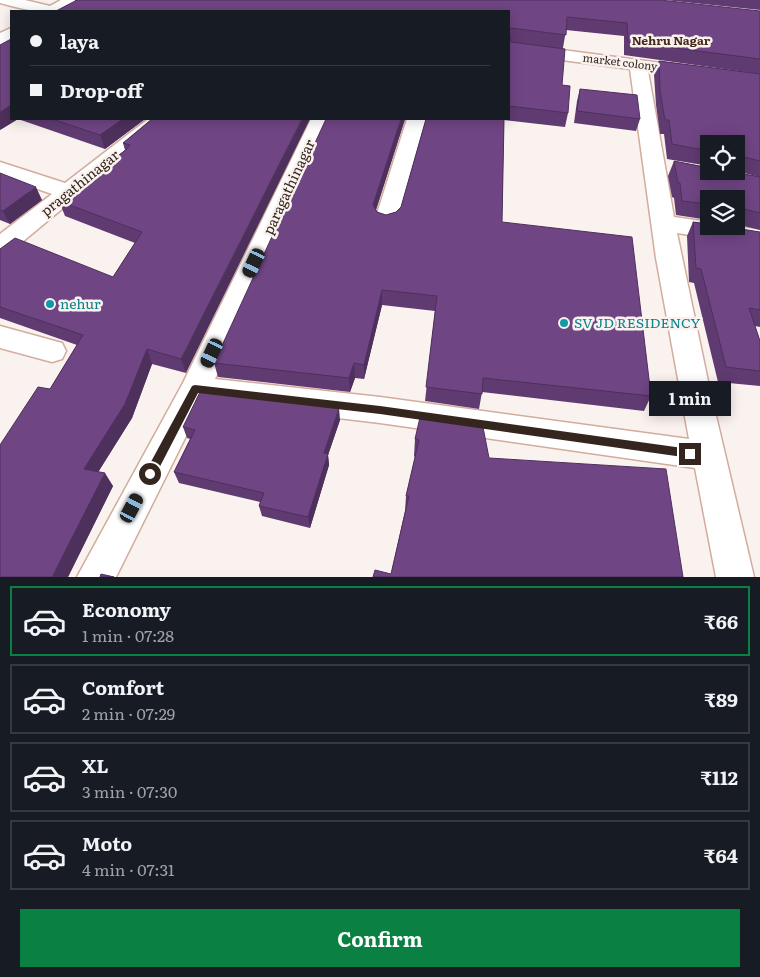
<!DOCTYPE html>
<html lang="en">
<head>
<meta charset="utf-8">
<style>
	body { margin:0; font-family:Literata,serif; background:#20242c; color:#f1f3f6; height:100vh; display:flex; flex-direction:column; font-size:19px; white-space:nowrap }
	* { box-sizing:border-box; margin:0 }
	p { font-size:16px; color:#9ea1a6 }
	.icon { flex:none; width:28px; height:28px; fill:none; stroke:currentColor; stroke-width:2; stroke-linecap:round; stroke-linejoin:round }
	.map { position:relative; height:577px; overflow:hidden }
	.drawer { display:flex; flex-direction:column; background:#171b24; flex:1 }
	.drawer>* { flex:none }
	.hud { position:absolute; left:10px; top:10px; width:500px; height:110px; border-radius:0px; box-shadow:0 2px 12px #0003; display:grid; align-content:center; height:110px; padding:0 20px; background:#171b24 }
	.fabs { position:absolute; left:700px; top:135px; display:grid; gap:10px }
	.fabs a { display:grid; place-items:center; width:45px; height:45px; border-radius:0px; background:#171b24; box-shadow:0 2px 12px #0003; font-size:25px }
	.end { position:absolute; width:22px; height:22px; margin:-11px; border:6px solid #34261f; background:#fff; box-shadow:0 0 0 2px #fff }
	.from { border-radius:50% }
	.bubble { position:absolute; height:35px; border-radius:0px; background:#171b24; box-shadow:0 2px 12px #0003; font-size:16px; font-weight:700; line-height:35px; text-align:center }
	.car { position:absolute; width:15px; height:30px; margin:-15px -8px; border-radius:6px; box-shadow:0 0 4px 1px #0007; background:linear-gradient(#222 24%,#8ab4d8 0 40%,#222 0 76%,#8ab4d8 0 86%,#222 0) }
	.hud b { display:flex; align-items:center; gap:18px; height:48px; font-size:19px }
	.hud b+b { border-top:1px solid #363941 }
	.hud i { width:12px; height:12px; background:#f1f3f6 }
	ul { padding:9px 0 0; list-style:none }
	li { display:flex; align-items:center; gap:15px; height:70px; margin:0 10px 8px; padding:0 10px; border:2px solid #363941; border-radius:0px }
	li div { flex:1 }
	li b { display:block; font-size:19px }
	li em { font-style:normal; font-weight:700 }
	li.on { border-color:#0b8043 }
	li>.icon { width:45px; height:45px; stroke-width:1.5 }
	.cta { display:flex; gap:10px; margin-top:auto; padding:10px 20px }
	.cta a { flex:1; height:58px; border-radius:0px; background:#0b8043; color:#fff; font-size:20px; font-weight:700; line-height:58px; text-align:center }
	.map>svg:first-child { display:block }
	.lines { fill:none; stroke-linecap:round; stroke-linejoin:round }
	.minor-casing { stroke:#d2ac9c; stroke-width:3 }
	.minor { fill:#fff; fill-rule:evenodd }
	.wall { fill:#603b72 }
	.shaded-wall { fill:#4e305c }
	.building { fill:#704584; stroke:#4e305c }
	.route { fill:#34261f }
	.culture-dot { fill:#0f9aa8; stroke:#faf2ee; stroke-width:2 }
	.labels { text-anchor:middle; stroke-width:5; stroke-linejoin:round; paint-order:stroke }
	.far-street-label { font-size:11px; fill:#34261f; stroke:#faf2ee }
	.far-neighbourhood-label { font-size:12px; font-weight:bold; fill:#45281a; stroke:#faf2ee }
	.street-label { font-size:14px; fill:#34261f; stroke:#faf2ee }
	.culture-label { font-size:14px; fill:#0d838f; stroke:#faf2ee; text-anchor:start }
</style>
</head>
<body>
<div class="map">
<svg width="760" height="577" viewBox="0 0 760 577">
	<rect width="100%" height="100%" fill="#faf2ee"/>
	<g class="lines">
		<g class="minor-casing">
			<path id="minor" d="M 0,0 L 25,0 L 50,6 L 61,0 L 81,0 C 66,21 21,9 0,3 Z
				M 11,28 L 11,40 L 0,45 L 0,33 Z
				M 509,43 L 661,63 L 664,67 L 661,71 L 648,71 L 674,217 L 709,222 L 709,226 L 736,226 L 760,230 L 760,246 L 677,233 L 709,386 L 754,577 L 716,577 L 695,468 L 380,423 L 203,402 L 116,577 L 77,577 L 183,383 L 311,119 L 331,119 L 215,379 L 380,397 L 689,439 L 656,258 L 630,69 L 509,53 Z
				M 148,119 L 170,119 L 9,253 L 0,255 L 0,234 L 52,194 L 0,176 L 0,162 L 65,183 Z
				M 407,119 L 427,119 L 399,220 L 395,225 L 387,228 L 379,225 L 375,220 Z
				M 0,326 L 62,343 L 66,351 L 62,359 L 52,362 L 0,348 Z"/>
		</g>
		<use href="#minor" class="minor"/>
	</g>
	<path class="wall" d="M 75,0 L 368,0 L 760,11 L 760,74 L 624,55 L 624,36 L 566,30 L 563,48 L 562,85 L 568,113 L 565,127 L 504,120 L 502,222 L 651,396 L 644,411 L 482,392 L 479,409 L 425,401 L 435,311 L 382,305 L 364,379 L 355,378 L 350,392 L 218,377 L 214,363 L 405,119 L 376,210 L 377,212 L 386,215 L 396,212 L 401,207 L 426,119 L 509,119 L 509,11 L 75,1 Z
		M 665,0 L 760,0 L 760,10 Z
		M 659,61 L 760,74 L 760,177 L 736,171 L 736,144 L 709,144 L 709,166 L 667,159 L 664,134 L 660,134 L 656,105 L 654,75 Z
		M 580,89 L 640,119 L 636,131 L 574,123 L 577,101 Z
		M 11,119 L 145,119 L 105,149 L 18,119 L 0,130 Z
		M 152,119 L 186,373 L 152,364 L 132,418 L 98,472 L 113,486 L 68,577 L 50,389 L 77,345 L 0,318 L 0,249 L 113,277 L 135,243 L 65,216 L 59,201 L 125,150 L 123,143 Z
		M 674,161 L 760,177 L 760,230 L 736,224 L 736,199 L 709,199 L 709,220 L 676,215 L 674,198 L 672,197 L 668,176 Z
		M 0,173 L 42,200 L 10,224 L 0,220 Z
		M 693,222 L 760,232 L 760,327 L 755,326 L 760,341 L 760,386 L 718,382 L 694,283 L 689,282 L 687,236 Z
		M 340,420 L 328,455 L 329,465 L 310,528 L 262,516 L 259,506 L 260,502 L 179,483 L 174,472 L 190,439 L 187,438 L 183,427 Z
		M 482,422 L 391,574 L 405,511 L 406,496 L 415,457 L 414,456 L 415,439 Z"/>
	<path class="shaded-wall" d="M 11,105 L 11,119 L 18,119 L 0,130 L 0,112 Z
		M 123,119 L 145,119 L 105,149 L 100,135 Z
		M 302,119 L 310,119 L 186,373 L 181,359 Z
		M 401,119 L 405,119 L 373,219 L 373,205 Z
		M 36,187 L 42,200 L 10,224 L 3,211 Z
		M 382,290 L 382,305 L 364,379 L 364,365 Z
		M 147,349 L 152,364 L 132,418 L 92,482 L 84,469 Z
		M 354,363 L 355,378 L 350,392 L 349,378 Z
		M 339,408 L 340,420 L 328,455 L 329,465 L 310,528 L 308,517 L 324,453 Z
		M 105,473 L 113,486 L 68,577 L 52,577 Z"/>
	<path class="building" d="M 77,0 L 660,0 L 760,11 L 760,59 L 628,42 L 627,23 L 567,17 L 566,35 L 511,28 L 509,30 L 511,42 L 565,49 L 562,85 L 570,86 L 568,113 L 509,106 L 509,11 L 56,11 Z
		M 11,39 L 11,105 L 0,112 L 0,45 Z
		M 659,61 L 760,74 L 760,161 L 736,155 L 736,144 L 709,144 L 709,151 L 672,144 L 669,120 L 665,120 L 660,91 Z
		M 580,89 L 637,95 L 640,119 L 577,111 Z
		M 52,119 L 123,119 L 100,135 Z
		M 152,119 L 302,119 L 181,359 L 147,349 L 125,404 L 84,469 L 105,473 L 52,577 L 0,577 L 0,445 L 38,387 L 50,389 L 83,335 L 0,307 L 0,249 L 15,238 L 113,277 L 142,232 L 59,201 L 127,149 L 130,145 L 123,143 Z
		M 326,119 L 401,119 L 373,205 L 377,212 L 386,215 L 396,212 L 401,207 L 426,119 L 504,119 L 502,222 L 632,237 L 651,396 L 483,378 L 482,394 L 426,387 L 437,296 L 382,290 L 364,365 L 354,363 L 349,378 L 214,363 Z
		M 674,161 L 709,168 L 709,171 L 729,171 L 760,177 L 760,213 L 744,209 L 736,209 L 736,199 L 709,199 L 709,204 L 682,201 L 680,183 L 678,183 Z
		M 0,173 L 36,187 L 3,211 L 0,210 Z
		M 693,222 L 709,224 L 709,226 L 723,226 L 760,232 L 760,310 L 749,308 L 760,341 L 760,371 L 726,367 L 701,269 L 696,268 Z
		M 200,392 L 339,408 L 324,453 L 328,454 L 308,517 L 259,506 L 264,493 L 174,472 L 195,430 L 183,427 Z
		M 421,413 L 482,422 L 489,458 L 666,469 L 683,577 L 373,577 L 375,570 L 391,574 L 409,496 L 406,496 L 419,440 L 415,439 Z
		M 101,574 L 114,577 L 100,577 Z"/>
	<path class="route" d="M 195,385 L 380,406 L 690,449 L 695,454 L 690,458 L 380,414 L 198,393 L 154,478 L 146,478 L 145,474 L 146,471 L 192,386 Z"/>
	<g class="culture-dot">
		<circle cx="50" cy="304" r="5"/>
		<circle cx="564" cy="323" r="5"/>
	</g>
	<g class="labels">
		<g class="far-street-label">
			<text transform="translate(620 62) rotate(7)" y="4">market colony</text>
		</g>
		<g class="far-neighbourhood-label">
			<text x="671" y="45">Nehru Nagar</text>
		</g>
		<g class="street-label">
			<text transform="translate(80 183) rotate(-39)" y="5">pragathinagar</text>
			<text transform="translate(289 187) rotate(-65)" y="5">paragathinagar</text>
		</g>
		<g class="culture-label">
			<text x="60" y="309">nehur</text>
			<text x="574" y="328">SV JD RESIDENCY</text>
		</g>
	</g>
</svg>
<div class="fabs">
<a><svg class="icon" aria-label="locate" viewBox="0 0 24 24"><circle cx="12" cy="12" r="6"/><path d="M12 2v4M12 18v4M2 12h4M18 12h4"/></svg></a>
<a><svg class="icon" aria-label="layers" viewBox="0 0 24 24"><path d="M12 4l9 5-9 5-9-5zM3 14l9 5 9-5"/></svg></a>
</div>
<i class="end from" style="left:150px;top:474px"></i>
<i class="end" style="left:690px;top:454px"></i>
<div class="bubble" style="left:649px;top:381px;width:82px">1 min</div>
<i class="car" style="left:254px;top:263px;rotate:205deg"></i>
<i class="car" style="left:212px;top:353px;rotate:205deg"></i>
<i class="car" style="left:132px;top:508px;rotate:28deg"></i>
<div class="hud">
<b><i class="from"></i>laya</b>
<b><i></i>Drop-off</b>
</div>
</div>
<section class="drawer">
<ul>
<li class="on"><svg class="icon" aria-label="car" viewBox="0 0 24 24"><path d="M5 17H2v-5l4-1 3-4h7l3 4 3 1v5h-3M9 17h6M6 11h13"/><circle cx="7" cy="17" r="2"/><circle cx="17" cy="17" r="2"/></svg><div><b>Economy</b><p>1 min · 07:28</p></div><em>₹66</em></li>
<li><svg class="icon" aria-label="car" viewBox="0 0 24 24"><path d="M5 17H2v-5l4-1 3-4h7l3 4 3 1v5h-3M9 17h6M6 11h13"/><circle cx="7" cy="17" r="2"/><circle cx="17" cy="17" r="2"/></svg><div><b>Comfort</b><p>2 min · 07:29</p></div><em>₹89</em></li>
<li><svg class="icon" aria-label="car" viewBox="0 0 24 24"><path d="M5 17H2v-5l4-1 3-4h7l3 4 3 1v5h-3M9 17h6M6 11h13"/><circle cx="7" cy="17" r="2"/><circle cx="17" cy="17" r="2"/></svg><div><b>XL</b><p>3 min · 07:30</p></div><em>₹112</em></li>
<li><svg class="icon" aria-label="car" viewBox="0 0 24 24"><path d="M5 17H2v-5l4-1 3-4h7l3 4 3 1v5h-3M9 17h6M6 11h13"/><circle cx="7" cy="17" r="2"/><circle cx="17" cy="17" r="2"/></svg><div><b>Moto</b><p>4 min · 07:31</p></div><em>₹64</em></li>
</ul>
<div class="cta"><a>Confirm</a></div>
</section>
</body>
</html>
